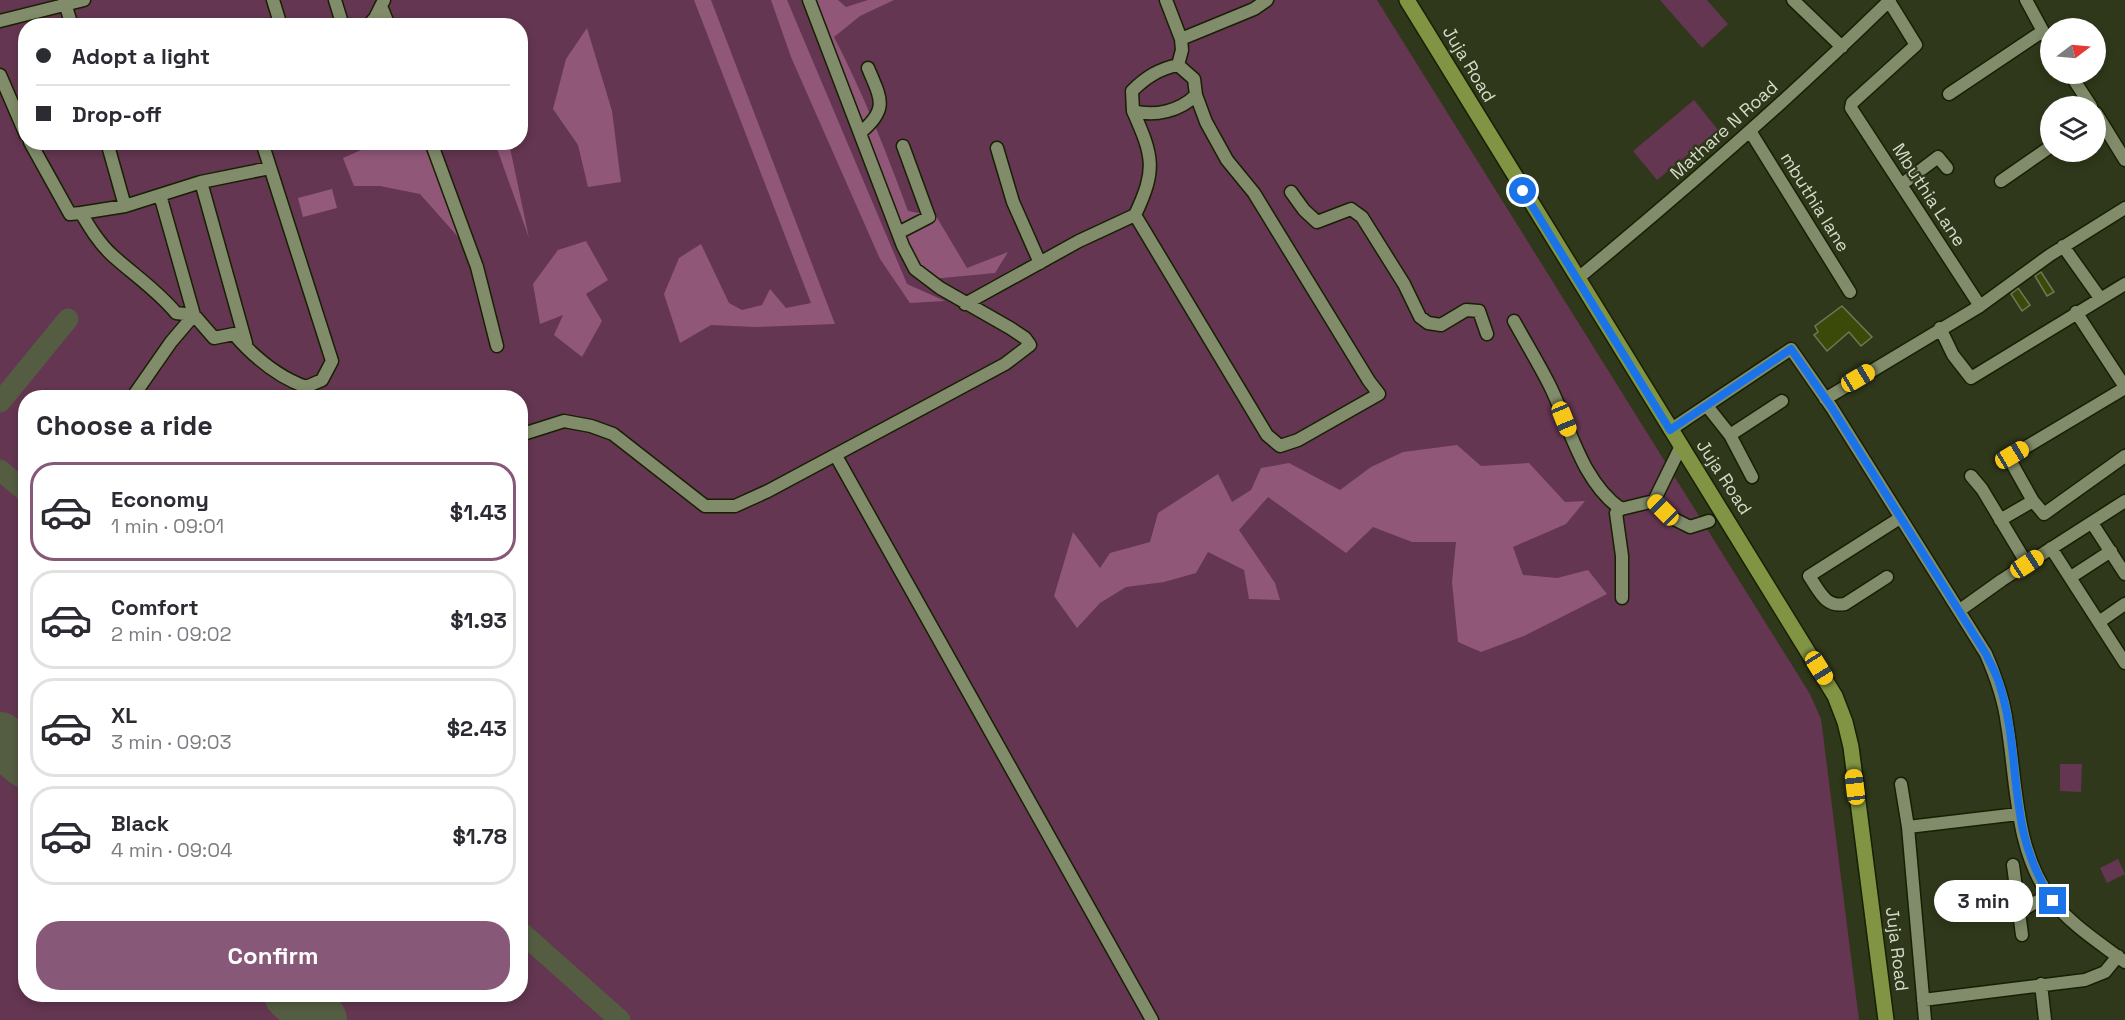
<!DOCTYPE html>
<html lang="en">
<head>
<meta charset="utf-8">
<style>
	body { margin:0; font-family:"Space Grotesk",sans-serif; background:#f2f2f3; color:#2b2b33; height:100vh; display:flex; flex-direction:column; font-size:22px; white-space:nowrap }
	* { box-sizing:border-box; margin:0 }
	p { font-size:20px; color:#7c7c81 }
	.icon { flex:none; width:33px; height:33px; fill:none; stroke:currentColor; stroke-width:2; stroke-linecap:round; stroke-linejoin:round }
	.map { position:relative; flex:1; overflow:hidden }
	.sheet { position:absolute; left:18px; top:390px; width:510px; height:612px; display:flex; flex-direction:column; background:#fff; border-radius:24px; box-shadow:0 3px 9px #0003 }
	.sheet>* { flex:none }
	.hud { position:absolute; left:18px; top:18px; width:510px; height:132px; border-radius:24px; box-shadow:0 3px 9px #0003; display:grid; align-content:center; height:132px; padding:0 18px; background:#fff }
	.needle { width:39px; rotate:74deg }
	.fabs { position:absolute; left:2040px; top:18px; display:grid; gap:12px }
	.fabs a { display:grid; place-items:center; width:66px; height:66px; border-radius:50%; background:#fff; box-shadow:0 3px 9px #0003; font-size:30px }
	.end { position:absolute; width:27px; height:27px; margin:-14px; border:8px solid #1a73e8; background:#fff; box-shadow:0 0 0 3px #fff }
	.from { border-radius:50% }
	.bubble { position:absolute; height:42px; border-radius:21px; background:#fff; box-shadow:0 3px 9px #0003; font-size:20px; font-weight:700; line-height:42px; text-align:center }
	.car { position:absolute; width:18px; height:36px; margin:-18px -9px; border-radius:8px; box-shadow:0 0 4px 2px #0007; background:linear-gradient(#f5c518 24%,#345 0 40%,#f5c518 0 76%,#345 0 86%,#f5c518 0) }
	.hud b { display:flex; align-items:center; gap:21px; height:57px; font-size:22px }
	.hud b+b { border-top:2px solid #e1e1e2 }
	.hud i { width:15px; height:15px; background:#2b2b33 }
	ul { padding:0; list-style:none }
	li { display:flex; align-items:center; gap:18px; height:99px; margin:0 12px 9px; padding:0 6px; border:3px solid #e1e1e2; border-radius:24px }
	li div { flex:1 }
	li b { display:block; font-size:22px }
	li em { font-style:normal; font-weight:700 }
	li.active { border-color:#875878 }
	li>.icon { width:54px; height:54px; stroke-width:1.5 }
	h2 { padding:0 18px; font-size:27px; line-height:72px }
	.cta { display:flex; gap:12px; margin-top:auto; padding:12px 18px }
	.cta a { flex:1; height:69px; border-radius:24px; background:#875878; color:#fff; font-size:24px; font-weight:700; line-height:69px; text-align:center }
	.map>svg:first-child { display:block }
	.green { fill:#643651; fill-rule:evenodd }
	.forest { fill:#905779 }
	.water { fill:#935a7c }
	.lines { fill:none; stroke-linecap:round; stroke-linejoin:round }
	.taxiway { stroke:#545d42; stroke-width:21 }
	.runway { stroke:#545d42; stroke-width:54 }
	.building { fill:#3c4a09; stroke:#6e7858; stroke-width:1.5 }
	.minor-casing { stroke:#181f03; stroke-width:15 }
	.major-casing { stroke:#181f03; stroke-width:18 }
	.minor { stroke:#818c6b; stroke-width:12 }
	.major { stroke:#809443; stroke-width:15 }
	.route { stroke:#1a73e8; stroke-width:8 }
	.labels { text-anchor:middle; stroke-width:4.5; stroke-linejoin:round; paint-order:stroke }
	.street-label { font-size:18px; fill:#d5dbc9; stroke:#2f381a }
</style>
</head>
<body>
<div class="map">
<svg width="2125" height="1020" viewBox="0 0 2125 1020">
	<rect width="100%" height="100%" fill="#2f381a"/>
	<path class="green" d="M 0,0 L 1377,0 L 1810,694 L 1821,719 L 1859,1020 L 0,1020 ZM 26,26 L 520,26 L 520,142 L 26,142 ZM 26,398 L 520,398 L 520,994 L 26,994 Z
		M 1660,0 L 1707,0 L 1728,24 L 1702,48 Z
		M 1694,100 L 1718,130 L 1657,180 L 1633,151 Z
		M 2060,764 L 2082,764 L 2081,792 L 2060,791 Z
		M 2118,859 L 2125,874 L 2107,883 L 2100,868 Z"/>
	<path class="forest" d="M 694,0 L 711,0 L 835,324 L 756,327 L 711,325 L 680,343 L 664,294 L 679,258 L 701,244 L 729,303 L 742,310 L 762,305 L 770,289 L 786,308 L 811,303 Z
		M 771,0 L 787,0 L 907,284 L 945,301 L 910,303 L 880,259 L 791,57 Z
		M 811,0 L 838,0 L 846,7 L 868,0 L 894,0 L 860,16 L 834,37 C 863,93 886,151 908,211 L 936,216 L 967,268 L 1008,252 L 995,273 L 921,280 Z
		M 587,28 L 612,111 L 621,182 L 588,187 L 578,145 L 553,109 L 566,59 Z
		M 377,143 L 429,143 L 482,264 L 420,194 L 380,186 L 354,186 L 343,158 Z
		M 495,143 L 509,143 L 529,238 Z
		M 586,241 L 608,280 L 586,294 L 602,321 L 582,357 L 554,335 L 563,315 L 540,324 L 533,284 L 558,250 Z
		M 1457,445 L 1481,466 L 1529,463 L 1565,502 L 1585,501 L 1566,524 L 1513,547 L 1523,575 L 1557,578 L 1588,570 L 1607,594 L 1524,636 L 1481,652 L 1458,642 L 1452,582 L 1456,542 L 1412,542 L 1373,527 L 1346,553 L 1268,497 L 1239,530 L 1275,583 L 1280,600 L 1249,599 L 1244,570 L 1208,552 L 1196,573 L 1164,582 L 1126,587 L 1100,603 L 1077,628 L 1054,596 L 1073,532 L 1100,568 L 1110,553 L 1150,542 L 1158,513 L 1218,474 L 1232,502 L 1251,490 L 1261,468 L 1289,463 L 1340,490 L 1371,467 L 1403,452 Z"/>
	<path class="water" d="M 332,189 L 337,208 L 303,217 L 298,198 Z"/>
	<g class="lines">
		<path class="taxiway" d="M 0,402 L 68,319
			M 0,470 L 26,492
			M 520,931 L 620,1020"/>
		<path class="runway" d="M 0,739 L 26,761
			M 291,994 L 320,1020"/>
	</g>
	<path class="building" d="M 2041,272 L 2054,292 L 2047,296 L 2035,276 Z
		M 2018,288 L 2030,305 L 2022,311 L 2011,294 Z
		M 1842,306 L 1872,337 L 1861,346 L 1849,332 L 1827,351 L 1814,335 L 1818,332 L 1815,326 Z"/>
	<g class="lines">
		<g class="minor-casing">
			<path id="minor" d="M 64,0 L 72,26
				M 273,0 L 281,26
				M 335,0 L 343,26
				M 1166,0 L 1181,39 L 1254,9 L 1267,0
				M 1793,0 L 1842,47
				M 2026,0 L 2050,44
				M 1889,1 L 1916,45 L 1852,103 L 1851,108 L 1980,306
				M 381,6 L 389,26
				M 0,21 L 84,0
				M 368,26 L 375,18 L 384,0
				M 1178,65 L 1194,79 L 1196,95 C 1180,111 1155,117 1133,111 L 1132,91 C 1146,77 1159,69 1178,65 Z
				M 1178,65 L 1182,50 L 1181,39
				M 2070,74 L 2091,106
				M 0,75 L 26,135
				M 1949,94 L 2043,31
				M 1133,111 C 1153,156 1157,169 1135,215 L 1267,435 L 1280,446 L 1298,440 L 1379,394 L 1369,381 L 1254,193 L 1227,160 L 1206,122 L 1196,95
				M 2096,113 L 2125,160
				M 1750,131 L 1850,292
				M 860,133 C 889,109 881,99 868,68
				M 30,142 L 70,214 L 81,213 C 90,228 99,243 112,255 C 134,275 157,290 176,313 L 194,315 L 214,338 L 234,334 C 253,356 278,377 306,387 L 309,398
				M 107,142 L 125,206
				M 262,142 L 332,361 L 322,380 L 306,387
				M 431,142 L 477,267 L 497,346
				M 997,148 L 1013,202 L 1040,263
				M 2001,181 L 2050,147
				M 201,182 L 246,343
				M 1901,185 L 1938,157 L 1947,168
				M 1291,192 L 1304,210 L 1317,222 L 1351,209 L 1362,217 L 1404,284 L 1420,317 L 1428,323 L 1441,325 L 1466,310 L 1479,311 L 1487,334
				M 81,213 L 125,206 L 201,182 L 270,168
				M 898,233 L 929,217 L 903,146
				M 2063,246 L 2100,298
				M 1577,279 C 1685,190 1790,98 1890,0
				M 965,304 L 1079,241 L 1135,215
				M 2076,312 L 2125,387
				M 1514,321 C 1526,343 1539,364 1550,386 C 1570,427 1582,482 1621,509 L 1654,501 L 1681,446
				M 1940,328 L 1953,355 L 1971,378 L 2125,284
				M 2125,388 L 2011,456 L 2010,460 L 2033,501 L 2044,514 L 2125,456
				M 132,398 L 171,342 L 194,315 L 160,195
				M 1825,399 L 1980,306 L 2050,255 L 2125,208
				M 1707,406 L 1730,435 L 1752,477
				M 1670,430 L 1791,349 L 1832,408 L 1986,654 C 1996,677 2004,699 2007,724 C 2017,782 2014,850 2052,900 C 2071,925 2100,943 2125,962
				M 520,435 L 564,421 L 591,426 L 613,434 L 705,506 L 735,506 L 768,491 L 1005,364 L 1030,345 L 1025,338 L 1010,328 L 940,288 L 915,269 L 903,246 L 809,0
				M 1730,435 L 1782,401
				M 836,456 L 1152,1020
				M 1971,476 L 1982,489 L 2027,564
				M 1654,501 L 1672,518 L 1690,527 L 1709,521
				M 1621,509 L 1616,513 L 1622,556 L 1622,598
				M 2000,520 L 2033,501
				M 2092,523 L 2125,574
				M 2051,548 L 2125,663
				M 1887,577 L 1845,604 C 1825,608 1819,590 1809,576 L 1900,518
				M 2071,577 L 2111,551
				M 1960,610 L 2002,580 L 2125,501
				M 2099,622 L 2125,604
				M 1901,784 L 1908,827
				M 2013,865 L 2019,912 L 2048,895
				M 2019,912 L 2022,935
				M 2041,984 L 2045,1020
				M 1923,1000 L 2085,980 L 2105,972 L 2118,956
				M 1925,1020 L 1908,827 L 2018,814"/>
		</g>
		<g class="major-casing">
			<path id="major" d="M 1407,0 L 1835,696 L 1845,722 L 1851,747 L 1886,1020"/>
		</g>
		<use href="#minor" class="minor"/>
		<use href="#major" class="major"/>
	</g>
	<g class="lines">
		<path class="route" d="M 1523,191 L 1670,430 L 1791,349 L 1832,408 L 1986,654 C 1990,663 1996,673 1999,683 C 2024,760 2004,828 2053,901"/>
	</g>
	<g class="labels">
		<g class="street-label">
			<text transform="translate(1469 64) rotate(59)" y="6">Juja Road</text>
			<text transform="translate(1724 130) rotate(-42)" y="6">Mathare N Road</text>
			<text transform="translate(1929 195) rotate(57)" y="6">Mbuthia Lane</text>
			<text transform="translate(1815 202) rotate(58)" y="6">mbuthia lane</text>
			<text transform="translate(1724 477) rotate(57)" y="6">Juja Road</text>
			<text transform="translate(1897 949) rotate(83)" y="6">Juja Road</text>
		</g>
	</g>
</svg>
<div class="fabs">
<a><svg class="needle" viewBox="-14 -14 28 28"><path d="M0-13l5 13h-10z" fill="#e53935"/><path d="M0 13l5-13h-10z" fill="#7c7c81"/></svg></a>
<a><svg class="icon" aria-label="layers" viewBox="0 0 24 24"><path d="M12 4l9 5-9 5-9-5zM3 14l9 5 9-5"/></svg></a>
</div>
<i class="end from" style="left:1523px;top:191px"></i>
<i class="end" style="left:2053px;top:901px"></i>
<div class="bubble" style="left:1934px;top:880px;width:99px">3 min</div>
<i class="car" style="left:1858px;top:378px;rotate:59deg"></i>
<i class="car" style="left:1564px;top:419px;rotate:158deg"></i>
<i class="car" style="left:2012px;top:455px;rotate:59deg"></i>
<i class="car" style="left:1663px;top:510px;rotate:315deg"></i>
<i class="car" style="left:2027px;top:564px;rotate:57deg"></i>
<i class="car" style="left:1819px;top:668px;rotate:148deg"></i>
<i class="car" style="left:1855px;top:787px;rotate:353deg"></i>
<div class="hud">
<b><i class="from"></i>Adopt a light</b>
<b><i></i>Drop-off</b>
</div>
<section class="sheet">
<h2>Choose a ride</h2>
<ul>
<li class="active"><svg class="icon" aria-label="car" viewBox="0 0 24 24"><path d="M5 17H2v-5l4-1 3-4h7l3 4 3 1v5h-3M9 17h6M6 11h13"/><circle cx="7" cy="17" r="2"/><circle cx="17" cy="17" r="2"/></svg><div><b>Economy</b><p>1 min · 09:01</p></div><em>$1.43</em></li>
<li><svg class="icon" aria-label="car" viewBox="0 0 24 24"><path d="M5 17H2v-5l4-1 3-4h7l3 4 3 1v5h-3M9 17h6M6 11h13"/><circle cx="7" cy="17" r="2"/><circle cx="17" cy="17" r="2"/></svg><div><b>Comfort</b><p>2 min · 09:02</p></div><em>$1.93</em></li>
<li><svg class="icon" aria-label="car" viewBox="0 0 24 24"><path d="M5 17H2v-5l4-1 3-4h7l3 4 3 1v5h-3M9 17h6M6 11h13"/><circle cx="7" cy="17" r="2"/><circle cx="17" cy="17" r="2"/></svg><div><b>XL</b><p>3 min · 09:03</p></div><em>$2.43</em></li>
<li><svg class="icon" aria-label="car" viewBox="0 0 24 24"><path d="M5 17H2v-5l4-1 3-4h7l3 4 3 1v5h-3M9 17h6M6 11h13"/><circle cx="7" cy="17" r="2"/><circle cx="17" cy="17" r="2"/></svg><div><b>Black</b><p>4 min · 09:04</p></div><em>$1.78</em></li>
</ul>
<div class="cta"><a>Confirm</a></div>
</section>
</div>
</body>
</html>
